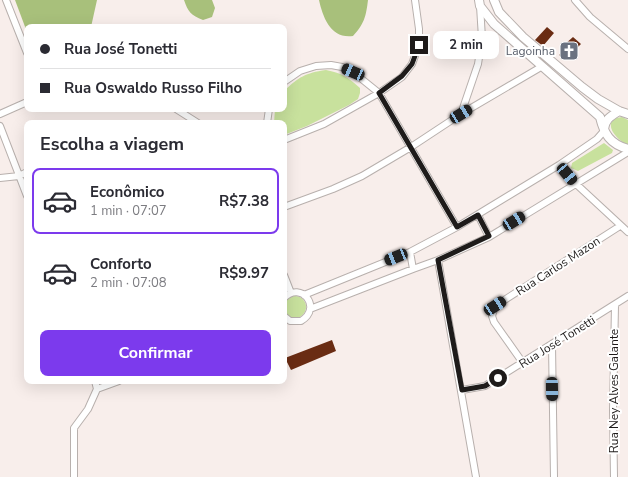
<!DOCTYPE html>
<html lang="pt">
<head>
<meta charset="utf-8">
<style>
	body { margin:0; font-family:"Nunito Sans",sans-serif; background:#f7f7f7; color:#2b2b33; height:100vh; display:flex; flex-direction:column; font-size:15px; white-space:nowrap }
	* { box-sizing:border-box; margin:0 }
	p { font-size:13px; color:#7c7c81 }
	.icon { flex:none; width:22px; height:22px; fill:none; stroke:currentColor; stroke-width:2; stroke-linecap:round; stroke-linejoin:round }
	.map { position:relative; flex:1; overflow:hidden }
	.details { position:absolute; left:24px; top:120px; width:263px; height:264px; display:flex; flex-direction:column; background:#fff; border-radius:8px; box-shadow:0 4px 16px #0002 }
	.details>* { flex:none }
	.hud { position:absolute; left:24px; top:24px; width:263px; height:88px; border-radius:8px; box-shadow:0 4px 16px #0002; display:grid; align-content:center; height:88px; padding:0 16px; background:#fff }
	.end { position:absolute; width:18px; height:18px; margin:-9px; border:5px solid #1e1b1a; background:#fff; box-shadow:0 0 0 2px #fff }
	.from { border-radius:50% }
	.bubble { position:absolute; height:28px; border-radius:8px; background:#fff; box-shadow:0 4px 16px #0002; font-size:13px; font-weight:700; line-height:28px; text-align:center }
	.car { position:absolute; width:12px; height:24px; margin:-12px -6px; border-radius:5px; box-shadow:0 0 3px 1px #0007; background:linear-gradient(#222 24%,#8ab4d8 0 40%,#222 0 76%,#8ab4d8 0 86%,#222 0) }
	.hud b { display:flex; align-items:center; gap:14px; height:38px; font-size:15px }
	.hud b+b { border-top:1px solid #e1e1e2 }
	.hud i { width:10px; height:10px; background:#2b2b33 }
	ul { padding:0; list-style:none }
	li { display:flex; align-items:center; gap:12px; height:66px; margin:0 8px 6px; padding:0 8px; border:2px solid transparent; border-radius:8px }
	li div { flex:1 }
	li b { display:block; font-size:15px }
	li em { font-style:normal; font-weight:700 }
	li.current { border-color:#7c3aed }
	li>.icon { width:36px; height:36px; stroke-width:1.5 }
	h2 { padding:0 16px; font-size:18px; line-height:48px }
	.action { display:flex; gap:8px; margin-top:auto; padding:8px 16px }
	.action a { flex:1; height:46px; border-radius:8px; background:#7c3aed; color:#fff; font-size:16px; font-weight:700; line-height:46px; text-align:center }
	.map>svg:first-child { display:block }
	.green { fill:#c8e19d }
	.forest { fill:#a8c07b }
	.building { fill:#6a2c13 }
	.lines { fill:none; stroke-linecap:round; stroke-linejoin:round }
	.minor-casing { stroke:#b8b0ad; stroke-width:8 }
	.tertiary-casing { stroke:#b8b0ad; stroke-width:10 }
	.minor { stroke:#fff; stroke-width:6 }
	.tertiary { stroke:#fff; stroke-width:8 }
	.route { stroke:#1e1b1a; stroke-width:5 }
	.labels { text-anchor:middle; stroke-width:4; stroke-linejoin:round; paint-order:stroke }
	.worship-label { font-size:12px; fill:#5b616d; stroke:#fff; text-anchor:end }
	.street-label { font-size:12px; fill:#1e1b1a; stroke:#fff }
</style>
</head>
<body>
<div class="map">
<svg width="628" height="477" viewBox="0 0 628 477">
	<rect width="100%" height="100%" fill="#f8eeeb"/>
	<path class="green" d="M 326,70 C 341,73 348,77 360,88 L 360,93 L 358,99 L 349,105 L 307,126 L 284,135 L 284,123 L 274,123 L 275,109 L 284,109 L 284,91 C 299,77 305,73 326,70 Z
		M 622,117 L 628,120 L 628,145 C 615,140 600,119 622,117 Z
		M 604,143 L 613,150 L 612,153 L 578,171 L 571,168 L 572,163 Z
		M284 307a11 11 0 1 1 22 0a11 11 0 1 1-22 0Z"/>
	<path class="forest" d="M 15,0 L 97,0 L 91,27 L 27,27 L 27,32 Z
		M 184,0 L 212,0 L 215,8 L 212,17 L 203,20 C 191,15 188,12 184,0 Z
		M 319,0 L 368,0 C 366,17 364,24 353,36 C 331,39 323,18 319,0 Z"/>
	<path class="building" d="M 547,27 L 554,33 L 543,46 L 535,40 Z
		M 573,37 L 581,44 L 565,60 L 559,55 L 567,47 L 564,45 Z
		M 332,340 L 336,351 L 291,370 L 285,358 Z"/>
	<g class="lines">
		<g class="minor-casing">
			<path id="minor" d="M 6,0 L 27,53
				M 575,0 L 590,17 L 628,49
				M 284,82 L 300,71 L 316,66 L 331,65 L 342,67 L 353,72 L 379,93 L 457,227
				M 176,109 L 198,123
				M 0,114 L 27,102
				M 461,114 L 478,64 L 482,38 L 480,6
				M 267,123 L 269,109
				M 0,126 L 27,196
				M 284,140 L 324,124 L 379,93 L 402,77 L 412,64 L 419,45 L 419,29 L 415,0
				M 559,165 L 575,183 L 628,232
				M 0,178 L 19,176 L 27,172
				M 284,207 L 333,189 L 362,176 L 411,147 L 461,114 L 541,67
				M 478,215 L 489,237
				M 410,252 L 413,269
				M 438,260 L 476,477
				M 284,275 L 291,293
				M 304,295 L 410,252 L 457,227 L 559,165 L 597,139 L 604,131
				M 284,298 C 301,280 323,308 301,321 L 290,321 L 284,316
				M 310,309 L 413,269 L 438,260 L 489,237 L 628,152
				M 552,345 L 554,477
				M 523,363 L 494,322 L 492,316 L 495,306 L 620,226
				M 95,381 L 97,389
				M 97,389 L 119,381
				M 462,390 L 485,386 L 628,296
				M 74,477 L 74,428 L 88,409 L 97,389
				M 614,477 L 613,410 L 615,305"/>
		</g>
		<g class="tertiary-casing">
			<path id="tertiary" d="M 479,0 L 480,6 L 494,24 L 600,117 C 604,134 610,144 628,149
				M 494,0 L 499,12 L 523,37 L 582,87 L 598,99 L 619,111 L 628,114
				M 604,129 C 605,119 611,116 619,111"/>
		</g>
		<use href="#minor" class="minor"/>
		<use href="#tertiary" class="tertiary"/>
	</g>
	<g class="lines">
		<path class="route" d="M 419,45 L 412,64 L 402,76 L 379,93 L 457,227 L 478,215 L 489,236 L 438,260 L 462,390 L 485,386 L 498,378"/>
	</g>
	<defs>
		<g id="church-square" transform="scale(1)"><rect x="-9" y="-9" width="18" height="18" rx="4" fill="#6b7280" stroke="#fff"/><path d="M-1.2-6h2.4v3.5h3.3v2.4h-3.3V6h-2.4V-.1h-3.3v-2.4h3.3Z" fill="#fff"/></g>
	</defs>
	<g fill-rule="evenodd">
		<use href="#church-square" x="569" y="51"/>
	</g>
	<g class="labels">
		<g class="worship-label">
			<text x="555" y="55">Lagoinha</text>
		</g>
		<g class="street-label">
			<text transform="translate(558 266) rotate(-33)" y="4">Rua Carlos Mazon</text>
			<text transform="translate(557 342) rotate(-32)" y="4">Rua José Tonetti</text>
			<text transform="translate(614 391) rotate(-90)" y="4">Rua Ney Alves Galante</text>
		</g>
	</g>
</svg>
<i class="end from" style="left:498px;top:378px"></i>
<i class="end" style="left:419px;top:45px"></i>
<div class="bubble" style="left:433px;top:31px;width:66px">2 min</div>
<i class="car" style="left:353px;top:72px;rotate:293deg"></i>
<i class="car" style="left:461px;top:114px;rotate:59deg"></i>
<i class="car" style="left:567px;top:174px;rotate:140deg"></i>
<i class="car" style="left:514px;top:221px;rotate:58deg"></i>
<i class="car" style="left:396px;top:257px;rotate:248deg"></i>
<i class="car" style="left:495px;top:306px;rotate:57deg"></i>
<i class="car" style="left:552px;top:389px;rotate:179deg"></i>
<div class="hud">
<b><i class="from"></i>Rua José Tonetti</b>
<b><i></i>Rua Oswaldo Russo Filho</b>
</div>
<section class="details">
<h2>Escolha a viagem</h2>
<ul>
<li class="current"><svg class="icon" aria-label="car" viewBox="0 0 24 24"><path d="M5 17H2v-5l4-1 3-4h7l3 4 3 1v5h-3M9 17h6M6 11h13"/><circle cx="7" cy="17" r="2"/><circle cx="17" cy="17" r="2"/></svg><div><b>Econômico</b><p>1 min · 07:07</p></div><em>R$7.38</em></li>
<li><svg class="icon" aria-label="car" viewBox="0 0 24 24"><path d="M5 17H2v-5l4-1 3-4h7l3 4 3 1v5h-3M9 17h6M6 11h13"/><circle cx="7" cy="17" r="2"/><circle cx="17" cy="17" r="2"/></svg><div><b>Conforto</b><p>2 min · 07:08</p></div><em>R$9.97</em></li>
</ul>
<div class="action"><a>Confirmar</a></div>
</section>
</div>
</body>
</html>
